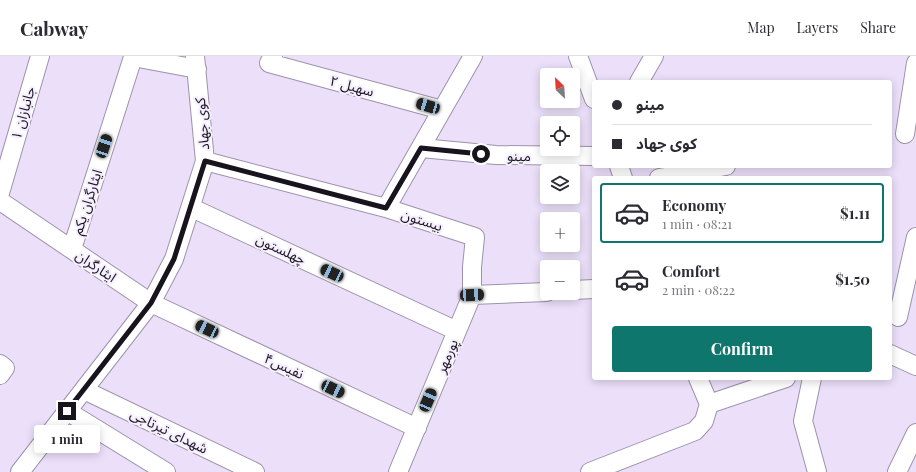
<!DOCTYPE html>
<html lang="en">
<head>
<meta charset="utf-8">
<style>
	body { margin:0; font-family:"Playfair Display","Noto Sans Arabic",serif; background:#f2f2f3; color:#2b2b33; height:100vh; display:flex; flex-direction:column; font-size:15px; white-space:nowrap }
	* { box-sizing:border-box; margin:0 }
	p { font-size:13px; color:#7c7c81 }
	.icon { flex:none; width:22px; height:22px; fill:none; stroke:currentColor; stroke-width:2; stroke-linecap:round; stroke-linejoin:round }
	.map { position:relative; flex:1; overflow:hidden }
	.side { position:absolute; left:592px; top:120px; width:300px; height:204px; display:flex; flex-direction:column; background:#fff; border-radius:4px; box-shadow:0 2px 10px #0003 }
	.side>* { flex:none }
	.hud { position:absolute; left:592px; top:24px; width:300px; height:88px; border-radius:4px; box-shadow:0 2px 10px #0003; display:grid; align-content:center; height:88px; padding:0 20px; background:#fff }
	.needle { width:26px; rotate:335deg }
	.controls { position:absolute; left:540px; top:12px; display:grid; gap:8px }
	.controls a { display:grid; place-items:center; width:40px; height:40px; border-radius:4px; background:#fff; box-shadow:0 2px 10px #0003; font-size:20px }
	.end { position:absolute; width:18px; height:18px; margin:-9px; border:5px solid #18141d; background:#fff; box-shadow:0 0 0 2px #fff }
	.from { border-radius:50% }
	.bubble { position:absolute; height:28px; border-radius:4px; background:#fff; box-shadow:0 2px 10px #0003; font-size:13px; font-weight:700; line-height:28px; text-align:center }
	.car { position:absolute; width:12px; height:24px; margin:-12px -6px; border-radius:5px; box-shadow:0 0 3px 1px #0007; background:linear-gradient(#222 24%,#8ab4d8 0 40%,#222 0 76%,#8ab4d8 0 86%,#222 0) }
	.hud b { display:flex; align-items:center; gap:14px; height:38px; font-size:15px }
	.hud b+b { border-top:1px solid #e1e1e2 }
	.hud i { width:10px; height:10px; background:#2b2b33 }
	ul { padding:7px 0 0; list-style:none }
	li { display:flex; align-items:center; gap:12px; height:60px; margin:0 8px 6px; padding:0 12px; border:2px solid transparent; border-radius:4px }
	li div { flex:1 }
	li b { display:block; font-size:15px }
	li em { font-style:normal; font-weight:700 }
	li.current { border-color:#0f766e }
	li>.icon { width:36px; height:36px; stroke-width:1.5 }
	.primary-button { display:flex; gap:8px; margin-top:auto; padding:8px 20px }
	.primary-button a { flex:1; height:46px; border-radius:4px; background:#0f766e; color:#fff; font-size:16px; font-weight:700; line-height:46px; text-align:center }
	header { display:flex; align-items:center; gap:24px; box-sizing:border-box; height:56px; padding:0 20px; background:#fff; border-bottom:1px solid #e1e1e2 }
	header strong { font-size:19px }
	nav { display:flex; gap:22px; margin-inline-start:auto; font-size:14px }
	.map>svg:first-child { display:block }
	.lines { fill:none; stroke-linecap:round; stroke-linejoin:round }
	.minor-casing { stroke:#9e92ab; stroke-width:20 }
	.minor { stroke:#fff; stroke-width:18 }
	.route { stroke:#18141d; stroke-width:5 }
	.labels { text-anchor:middle; stroke-width:4; stroke-linejoin:round; paint-order:stroke }
	.street-label { font-size:14px; fill:#18141d; stroke:#f5eefe }
</style>
</head>
<body>
<header>
<strong>Cabway</strong>
<nav><a>Map</a><a>Layers</a><a>Share</a></nav>
</header>
<div class="map">
<svg width="916" height="416" viewBox="0 0 916 416">
	<rect width="100%" height="100%" fill="#ebdff9"/>
	<g class="lines">
		<g class="minor-casing">
			<path id="minor" d="M 273,0 L 269,7 L 442,54
				M 578,0 L 594,43
				M 639,26 L 654,0
				M 905,78 L 916,7
				M 421,92 L 496,99 L 594,100
				M 205,105 L 386,152 L 475,181 L 472,211 L 472,239 L 398,416
				M 619,110 L 623,122
				M 659,122 L 726,110
				M 0,137 L 40,0
				M 0,145 L 151,247 L 417,372
				M 192,152 L 457,275
				M 386,152 L 473,0
				M 72,193 L 133,1 L 197,13
				M 573,234 L 594,233
				M 472,239 L 547,236
				M 898,261 L 916,181
				M 890,298 L 916,310
				M 0,308 L 5,312 L 0,319
				M 698,322 L 709,348
				M 812,322 L 803,365 L 817,416
				M 84,334 L 255,416
				M 67,355 L 166,416
				M 20,416 L 151,247 L 174,203 L 205,105 L 195,0
				M 590,416 L 695,375 L 704,365 L 709,348 L 786,322
				M 897,416 L 916,377"/>
		</g>
		<use href="#minor" class="minor"/>
	</g>
	<g class="lines">
		<path class="route" d="M 67,355 L 151,247 L 174,203 L 205,105 L 386,152 L 421,92 L 481,98"/>
	</g>
	<g class="labels">
		<g class="street-label">
			<text transform="translate(352 30) rotate(15)" y="5">سهیل ۲</text>
			<text transform="translate(23 57) rotate(-74)" y="5">جانبازان ۱</text>
			<text transform="translate(202 68) rotate(-95)" y="5">کوی جهاد</text>
			<text transform="translate(519 100) rotate(1)" y="5">مینو</text>
			<text transform="translate(87 146) rotate(-72)" y="5">ایثارگران یکم</text>
			<text transform="translate(422 164) rotate(18)" y="5">بیستون</text>
			<text transform="translate(281 193) rotate(25)" y="5">چهلستون</text>
			<text transform="translate(96 210) rotate(34)" y="5">ایثارگران</text>
			<text transform="translate(447 300) rotate(-67)" y="5">پورمهر</text>
			<text transform="translate(284 310) rotate(25)" y="5">نفیس۴</text>
			<text transform="translate(169 375) rotate(26)" y="5">شهدای تیرتاجی</text>
		</g>
	</g>
</svg>
<div class="controls">
<a><svg class="needle" viewBox="-14 -14 28 28"><path d="M0-13l5 13h-10z" fill="#e53935"/><path d="M0 13l5-13h-10z" fill="#7c7c81"/></svg></a>
<a><svg class="icon" aria-label="locate" viewBox="0 0 24 24"><circle cx="12" cy="12" r="6"/><path d="M12 2v4M12 18v4M2 12h4M18 12h4"/></svg></a>
<a><svg class="icon" aria-label="layers" viewBox="0 0 24 24"><path d="M12 4l9 5-9 5-9-5zM3 14l9 5 9-5"/></svg></a>
<a>+</a>
<a>−</a>
</div>
<i class="end from" style="left:481px;top:98px"></i>
<i class="end" style="left:67px;top:355px"></i>
<div class="bubble" style="left:34px;top:369px;width:66px">1 min</div>
<i class="car" style="left:428px;top:50px;rotate:286deg"></i>
<i class="car" style="left:104px;top:90px;rotate:18deg"></i>
<i class="car" style="left:332px;top:217px;rotate:295deg"></i>
<i class="car" style="left:472px;top:239px;rotate:87deg"></i>
<i class="car" style="left:207px;top:273px;rotate:295deg"></i>
<i class="car" style="left:333px;top:333px;rotate:115deg"></i>
<i class="car" style="left:428px;top:344px;rotate:23deg"></i>
<div class="hud">
<b><i class="from"></i>مینو</b>
<b><i></i>کوی جهاد</b>
</div>
<section class="side">
<ul>
<li class="current"><svg class="icon" aria-label="car" viewBox="0 0 24 24"><path d="M5 17H2v-5l4-1 3-4h7l3 4 3 1v5h-3M9 17h6M6 11h13"/><circle cx="7" cy="17" r="2"/><circle cx="17" cy="17" r="2"/></svg><div><b>Economy</b><p>1 min · 08:21</p></div><em>$1.11</em></li>
<li><svg class="icon" aria-label="car" viewBox="0 0 24 24"><path d="M5 17H2v-5l4-1 3-4h7l3 4 3 1v5h-3M9 17h6M6 11h13"/><circle cx="7" cy="17" r="2"/><circle cx="17" cy="17" r="2"/></svg><div><b>Comfort</b><p>2 min · 08:22</p></div><em>$1.50</em></li>
</ul>
<div class="primary-button"><a>Confirm</a></div>
</section>
</div>
</body>
</html>
